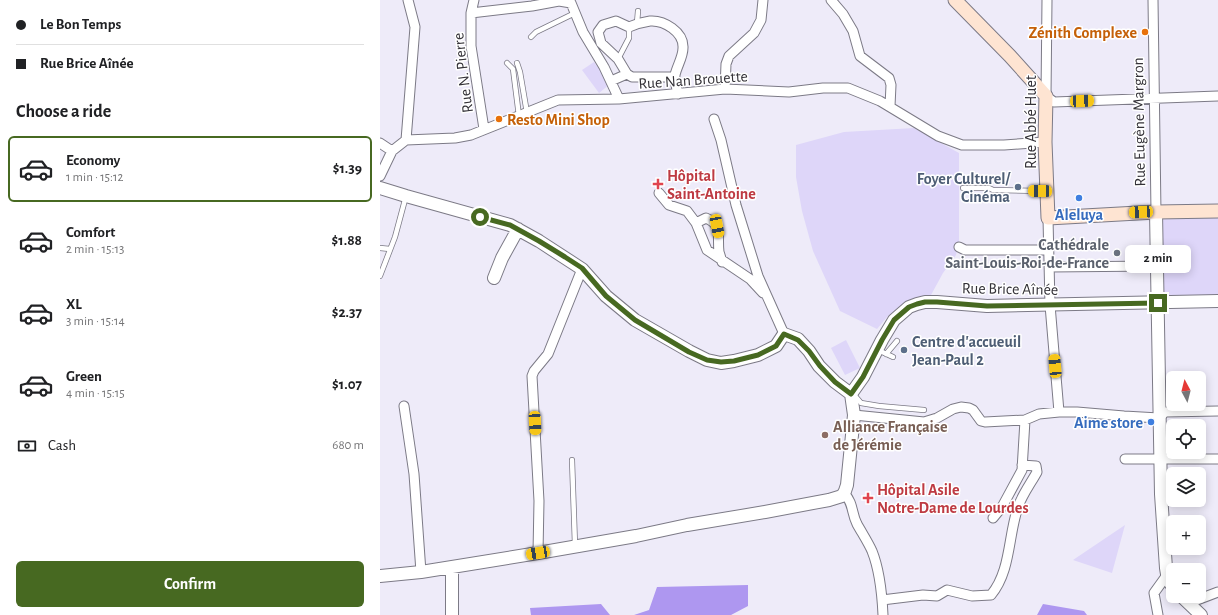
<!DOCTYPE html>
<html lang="en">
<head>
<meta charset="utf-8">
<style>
	body { margin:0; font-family:"Alegreya Sans",sans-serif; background:#f6f6f6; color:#202124; height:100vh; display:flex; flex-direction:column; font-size:15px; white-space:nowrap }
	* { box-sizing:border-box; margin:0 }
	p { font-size:13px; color:#757577 }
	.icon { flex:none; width:22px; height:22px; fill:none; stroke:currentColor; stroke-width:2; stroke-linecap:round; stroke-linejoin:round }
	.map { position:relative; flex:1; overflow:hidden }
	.drawer { display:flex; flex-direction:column; background:#fff; width:380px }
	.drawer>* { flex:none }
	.hud { display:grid; align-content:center; height:88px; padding:0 16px; background:#fff }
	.needle { width:26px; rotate:353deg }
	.fabs { position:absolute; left:786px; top:371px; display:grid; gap:8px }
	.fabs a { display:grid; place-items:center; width:40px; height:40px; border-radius:6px; background:#fff; box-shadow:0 2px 10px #0003; font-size:20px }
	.end { position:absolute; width:18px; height:18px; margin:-9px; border:5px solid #476921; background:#fff; box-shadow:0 0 0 2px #fff }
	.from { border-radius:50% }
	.bubble { position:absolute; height:28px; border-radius:6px; background:#fff; box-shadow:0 2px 10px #0003; font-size:13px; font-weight:700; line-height:28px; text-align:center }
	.car { position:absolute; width:12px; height:24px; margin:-12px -6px; border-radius:5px; box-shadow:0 0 3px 1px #0007; background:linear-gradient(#f5c518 24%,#345 0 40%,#f5c518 0 76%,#345 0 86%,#f5c518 0) }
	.hud b { display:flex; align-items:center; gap:14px; height:38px; font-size:15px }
	.hud b+b { border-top:1px solid #e0e0e0 }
	.hud i { width:10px; height:10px; background:#202124 }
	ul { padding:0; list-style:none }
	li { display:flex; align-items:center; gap:12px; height:66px; margin:0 8px 6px; padding:0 8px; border:2px solid transparent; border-radius:6px }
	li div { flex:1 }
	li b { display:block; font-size:15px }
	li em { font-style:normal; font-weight:700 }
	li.active { border-color:#476921 }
	li>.icon { width:36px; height:36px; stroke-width:1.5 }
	h2 { padding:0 16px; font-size:18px; line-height:48px }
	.pay { display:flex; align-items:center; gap:10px; height:44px; padding:0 16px; font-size:15px }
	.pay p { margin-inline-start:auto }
	.button { display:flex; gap:8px; margin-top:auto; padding:8px 16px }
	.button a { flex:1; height:46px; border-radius:6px; background:#476921; color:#fff; font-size:16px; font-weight:700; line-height:46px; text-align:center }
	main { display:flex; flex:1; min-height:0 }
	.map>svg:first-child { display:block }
	.green { fill:#ded6f9 }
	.forest { fill:#ae97f0 }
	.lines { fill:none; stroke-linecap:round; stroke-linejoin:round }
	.service-casing { stroke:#7c7a86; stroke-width:6 }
	.minor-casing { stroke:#7c7a86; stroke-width:11 }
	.tertiary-casing { stroke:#7c7a86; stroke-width:14 }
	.secondary-casing { stroke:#7c7a86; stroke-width:15 }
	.service { stroke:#fff; stroke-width:4.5 }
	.minor { stroke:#fff; stroke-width:9 }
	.tertiary { stroke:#fff; stroke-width:12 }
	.secondary { stroke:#fee4d2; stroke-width:13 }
	.route { stroke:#476921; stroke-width:5 }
	.food-dot { fill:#e8710a; stroke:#fff; stroke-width:1.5 }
	.health-dot { fill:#e0444e; stroke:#fff; stroke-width:1.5 }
	.service-dot { fill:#5c6f8a; stroke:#fff; stroke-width:1.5 }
	.shop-dot { fill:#3f7fe0; stroke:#fff; stroke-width:1.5 }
	.worship-dot { fill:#6b7280; stroke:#fff; stroke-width:1.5 }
	.education-dot { fill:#8d6e63; stroke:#fff; stroke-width:1.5 }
	.labels { text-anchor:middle; stroke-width:3; stroke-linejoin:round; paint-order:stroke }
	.food-label { font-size:16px; font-weight:bold; fill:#c56008; stroke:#fff; text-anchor:end }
	.street-label { font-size:16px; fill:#343238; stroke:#fff }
	.health-label { font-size:16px; font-weight:bold; fill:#be3a42; stroke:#fff; text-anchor:start }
	.service-label { font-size:16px; font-weight:bold; fill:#4e5e75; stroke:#fff; text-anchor:end }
	.shop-label { font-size:16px; font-weight:bold; fill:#366cbe; stroke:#fff }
	.worship-label { font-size:16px; font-weight:bold; fill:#5b616d; stroke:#fff; text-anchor:end }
	.education-label { font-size:16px; font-weight:bold; fill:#785e54; stroke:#fff; text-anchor:start }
</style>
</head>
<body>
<main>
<section class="drawer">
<div class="hud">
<b><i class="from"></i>Le Bon Temps</b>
<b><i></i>Rue Brice Aînée</b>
</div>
<h2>Choose a ride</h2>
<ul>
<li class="active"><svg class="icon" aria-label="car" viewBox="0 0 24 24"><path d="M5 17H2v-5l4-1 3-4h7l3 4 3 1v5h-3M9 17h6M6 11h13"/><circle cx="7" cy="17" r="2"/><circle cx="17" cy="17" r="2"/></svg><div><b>Economy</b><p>1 min · 15:12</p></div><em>$1.39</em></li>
<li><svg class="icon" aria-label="car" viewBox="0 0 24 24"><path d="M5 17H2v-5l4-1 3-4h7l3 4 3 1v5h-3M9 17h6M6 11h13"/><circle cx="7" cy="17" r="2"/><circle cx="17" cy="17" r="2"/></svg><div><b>Comfort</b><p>2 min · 15:13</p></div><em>$1.88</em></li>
<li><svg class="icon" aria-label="car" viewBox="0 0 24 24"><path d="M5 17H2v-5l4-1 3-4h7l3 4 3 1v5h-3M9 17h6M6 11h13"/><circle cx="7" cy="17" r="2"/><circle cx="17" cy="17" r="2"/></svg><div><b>XL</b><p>3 min · 15:14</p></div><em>$2.37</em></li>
<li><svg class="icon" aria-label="car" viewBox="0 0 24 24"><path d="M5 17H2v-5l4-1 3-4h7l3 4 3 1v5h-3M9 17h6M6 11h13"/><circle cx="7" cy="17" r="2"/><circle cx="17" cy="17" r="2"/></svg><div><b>Green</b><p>4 min · 15:15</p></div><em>$1.07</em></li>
</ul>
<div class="pay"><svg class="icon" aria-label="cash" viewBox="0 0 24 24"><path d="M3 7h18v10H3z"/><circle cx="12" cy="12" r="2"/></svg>Cash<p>680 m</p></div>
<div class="button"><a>Confirm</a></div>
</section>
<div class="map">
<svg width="838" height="615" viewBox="0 0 838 615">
	<rect width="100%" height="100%" fill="#eeebf9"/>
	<path class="green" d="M 214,62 L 230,84 L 219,93 L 202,70 Z
		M 534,128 L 579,153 L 579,243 L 576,255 L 563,273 L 551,295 L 520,306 L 508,316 L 497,329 L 460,311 L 433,251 L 422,211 L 416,177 L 416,145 L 464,132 Z
		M 781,215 L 838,215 L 838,296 L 782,299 Z
		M 466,340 L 480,368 L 465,375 L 451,348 Z
		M 745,525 L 732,573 L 693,560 Z"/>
	<path class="forest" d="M 368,585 L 368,606 L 351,615 L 254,615 L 269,610 L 277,587 Z
		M 221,604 L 230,615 L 151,615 L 150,608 Z
		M 663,604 L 704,611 L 707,615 L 657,615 Z"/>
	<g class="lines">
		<g class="service-casing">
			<path id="service" d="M 257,23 L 258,11
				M 151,37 L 156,32 L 195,13
				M 238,59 L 249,38 L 249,27
				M 127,63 L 133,69 L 139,116
				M 137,63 L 140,72 L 147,113
				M 583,188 L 609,188 L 613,190 L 661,191 L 661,187
				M 0,248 L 10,249
				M 0,276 L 15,237 L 26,196
				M 498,350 L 513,357
				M 506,354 L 517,341
				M 475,396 L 481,403 L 499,406 L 544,410
				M 192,460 L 195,545"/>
		</g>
		<g class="minor-casing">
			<path id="minor" d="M 94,0 L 91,13 L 91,46 L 104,129
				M 451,0 L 463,14 L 473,31 L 480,56 L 509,78 L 511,85 L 510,106
				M 667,0 L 666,96 L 674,102 L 838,96
				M 773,0 L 776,212
				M 91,13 L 152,6 L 179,1 L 191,3 L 203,32 L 224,67 L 239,99
				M 247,74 L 252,77 L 295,77
				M 231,81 L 247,74 L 238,59 L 221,43 L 218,32 L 223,25 L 236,21 L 249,27 C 256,24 263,22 270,21 C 284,20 304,32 303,48 C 303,57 297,66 295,75 C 294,81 297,88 298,94
				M 345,89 L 346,64 L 349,56 L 374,33 L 381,20 L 383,0
				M 334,119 L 341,140 L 356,205 L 378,276 L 404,334
				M 26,140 L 35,27 L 28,0
				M 0,143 L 12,151
				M 0,176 L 12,151 L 26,140 L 75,138 L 91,135 L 178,100 L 239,99 L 345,89 L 409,92 L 443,88 L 468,88 L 500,101 L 558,136 L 582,145 L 624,145 L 665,142
				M 279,193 L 289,205 L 307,211 L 316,223
				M 668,218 L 670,305 L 679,412
				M 579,247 L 585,250 L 669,250
				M 342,262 C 341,258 340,255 339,252 C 337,237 343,225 326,218 L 316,223 L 327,250 L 370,279 L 383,293
				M 669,267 L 777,266
				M 24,406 L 34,474 L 41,572
				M 474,415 L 544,422 L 557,418 L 573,409 L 581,407 L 589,408 L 593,410 L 601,421 L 605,422 L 645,420 L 659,414 L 679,412 L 697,412 L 744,416 L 779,418 L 785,412 L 838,411
				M 745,459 L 838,459
				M 464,493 C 474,504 471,512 477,524 C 482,533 488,542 492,551 C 500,571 502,593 503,615
				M 613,518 L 622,507 L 642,470 L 645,420
				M 158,553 L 159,501 L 152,376 L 154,371 L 168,354 L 202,269
				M 502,600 L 543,595 L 557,596 L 567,590 L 592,596 L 611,595 C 631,571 628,536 638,507 C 642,495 651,483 657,472 L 656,466 L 642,465
				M 809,603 L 838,592
				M 778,615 L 774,593 L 787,575"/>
		</g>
		<g class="tertiary-casing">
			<path id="tertiary" d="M 0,188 L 26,196 L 130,225 L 159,241 L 202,269 L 226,296 L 255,320 L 309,351 L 327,360 L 341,363 L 354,361 L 378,355 L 396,346 L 404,334 L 418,339 L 429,351 L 439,366 L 455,382 L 471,394
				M 776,212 L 781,494 L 786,568 L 788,580 L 793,587
				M 114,278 L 122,258 L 138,229
				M 471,394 L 483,377 L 502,340 L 514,320 L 529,307 L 537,304 L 545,302 L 557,302 L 607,306 L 838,301
				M 72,567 L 72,615
				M 0,576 L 41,572 L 158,553 L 256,536 L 307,525 L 385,512 L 449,500 L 462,496 L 465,491 L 467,485 L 474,415 L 471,394
				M 801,596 L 821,615"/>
		</g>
		<g class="secondary-casing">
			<path id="secondary" d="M 575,0 L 630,56 L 666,96 L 665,142 L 668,218 L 776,212 L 838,211"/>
		</g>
		<use href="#service" class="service"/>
		<use href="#minor" class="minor"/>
		<use href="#tertiary" class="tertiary"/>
		<use href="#secondary" class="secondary"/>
	</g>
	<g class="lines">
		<path class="route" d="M 100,217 L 130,225 L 159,241 L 185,257 L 202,268 L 226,296 L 255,320 L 309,352 L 327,360 L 341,362 L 354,361 L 378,355 L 396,346 L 404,334 L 418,340 L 429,351 L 440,366 L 455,382 L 471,394 L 483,377 L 502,340 L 514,320 L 529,307 L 537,304 L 545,302 L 557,302 L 607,306 L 778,303"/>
	</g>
	<g class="food-dot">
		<circle cx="765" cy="32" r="4"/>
		<circle cx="119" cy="119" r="4"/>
	</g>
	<g class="health-dot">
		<path d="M276 178h4v4h4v4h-4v4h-4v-4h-4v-4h4z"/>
		<path d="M486 492h4v4h4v4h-4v4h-4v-4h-4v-4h4z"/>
	</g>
	<g class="service-dot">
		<circle cx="638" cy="187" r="4"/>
		<circle cx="524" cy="350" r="4"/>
	</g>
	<g class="shop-dot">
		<circle cx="699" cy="198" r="4"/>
		<circle cx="771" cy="422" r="4"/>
	</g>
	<circle class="worship-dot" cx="737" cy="253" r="4"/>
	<circle class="education-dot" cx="445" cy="435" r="4"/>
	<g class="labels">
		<g class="food-label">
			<text x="757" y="38">Zénith Complexe</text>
			<text x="127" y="125" text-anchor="start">Resto Mini Shop</text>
		</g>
		<g class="street-label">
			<text transform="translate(82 73) rotate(-97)" y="6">Rue N. Pierre</text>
			<text transform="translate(313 79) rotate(-4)" y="6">Rue Nan Brouette</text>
			<text transform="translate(650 122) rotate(-90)" y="6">Rue Abbé Huet</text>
			<text transform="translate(758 122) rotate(-91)" y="6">Rue Eugène Margron</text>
			<text transform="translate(630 288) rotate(1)" y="6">Rue Brice Aînée</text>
		</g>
		<g class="health-label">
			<text x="287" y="181">Hôpital<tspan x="287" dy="18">Saint-Antoine</tspan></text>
			<text x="497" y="495">Hôpital Asile<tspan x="497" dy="18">Notre-Dame de Lourdes</tspan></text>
		</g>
		<g class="service-label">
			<text x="630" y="184">Foyer Culturel/<tspan x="630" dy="18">Cinéma</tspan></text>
			<text x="532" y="347" text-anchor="start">Centre d'accueuil<tspan x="532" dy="18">Jean-Paul 2</tspan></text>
		</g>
		<g class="shop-label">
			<text x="699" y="220">Aleluya</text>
			<text x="763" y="428" text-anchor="end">Aime store</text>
		</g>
		<g class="worship-label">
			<text x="729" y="250">Cathédrale<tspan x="729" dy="18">Saint-Louis-Roi-de-France</tspan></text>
		</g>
		<g class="education-label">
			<text x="453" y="432">Alliance Française<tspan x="453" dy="18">de Jérémie</tspan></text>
		</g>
	</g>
</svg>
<div class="fabs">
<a><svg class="needle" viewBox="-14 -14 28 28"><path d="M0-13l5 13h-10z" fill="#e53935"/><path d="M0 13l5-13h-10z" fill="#757577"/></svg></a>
<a><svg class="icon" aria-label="locate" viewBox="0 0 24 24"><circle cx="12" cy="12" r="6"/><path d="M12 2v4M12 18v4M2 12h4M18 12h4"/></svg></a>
<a><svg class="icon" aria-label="layers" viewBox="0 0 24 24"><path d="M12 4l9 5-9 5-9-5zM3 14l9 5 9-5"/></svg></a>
<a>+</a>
<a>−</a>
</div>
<i class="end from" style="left:100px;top:217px"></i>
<i class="end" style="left:778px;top:303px"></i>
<div class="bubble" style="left:745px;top:245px;width:66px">2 min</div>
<i class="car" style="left:702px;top:101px;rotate:88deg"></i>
<i class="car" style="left:660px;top:191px;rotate:271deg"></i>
<i class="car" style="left:761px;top:212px;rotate:267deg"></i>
<i class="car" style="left:337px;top:226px;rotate:169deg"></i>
<i class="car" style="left:675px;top:366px;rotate:355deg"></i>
<i class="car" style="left:155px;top:423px;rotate:177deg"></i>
<i class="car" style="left:158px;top:553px;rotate:261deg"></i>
</div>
</main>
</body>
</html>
